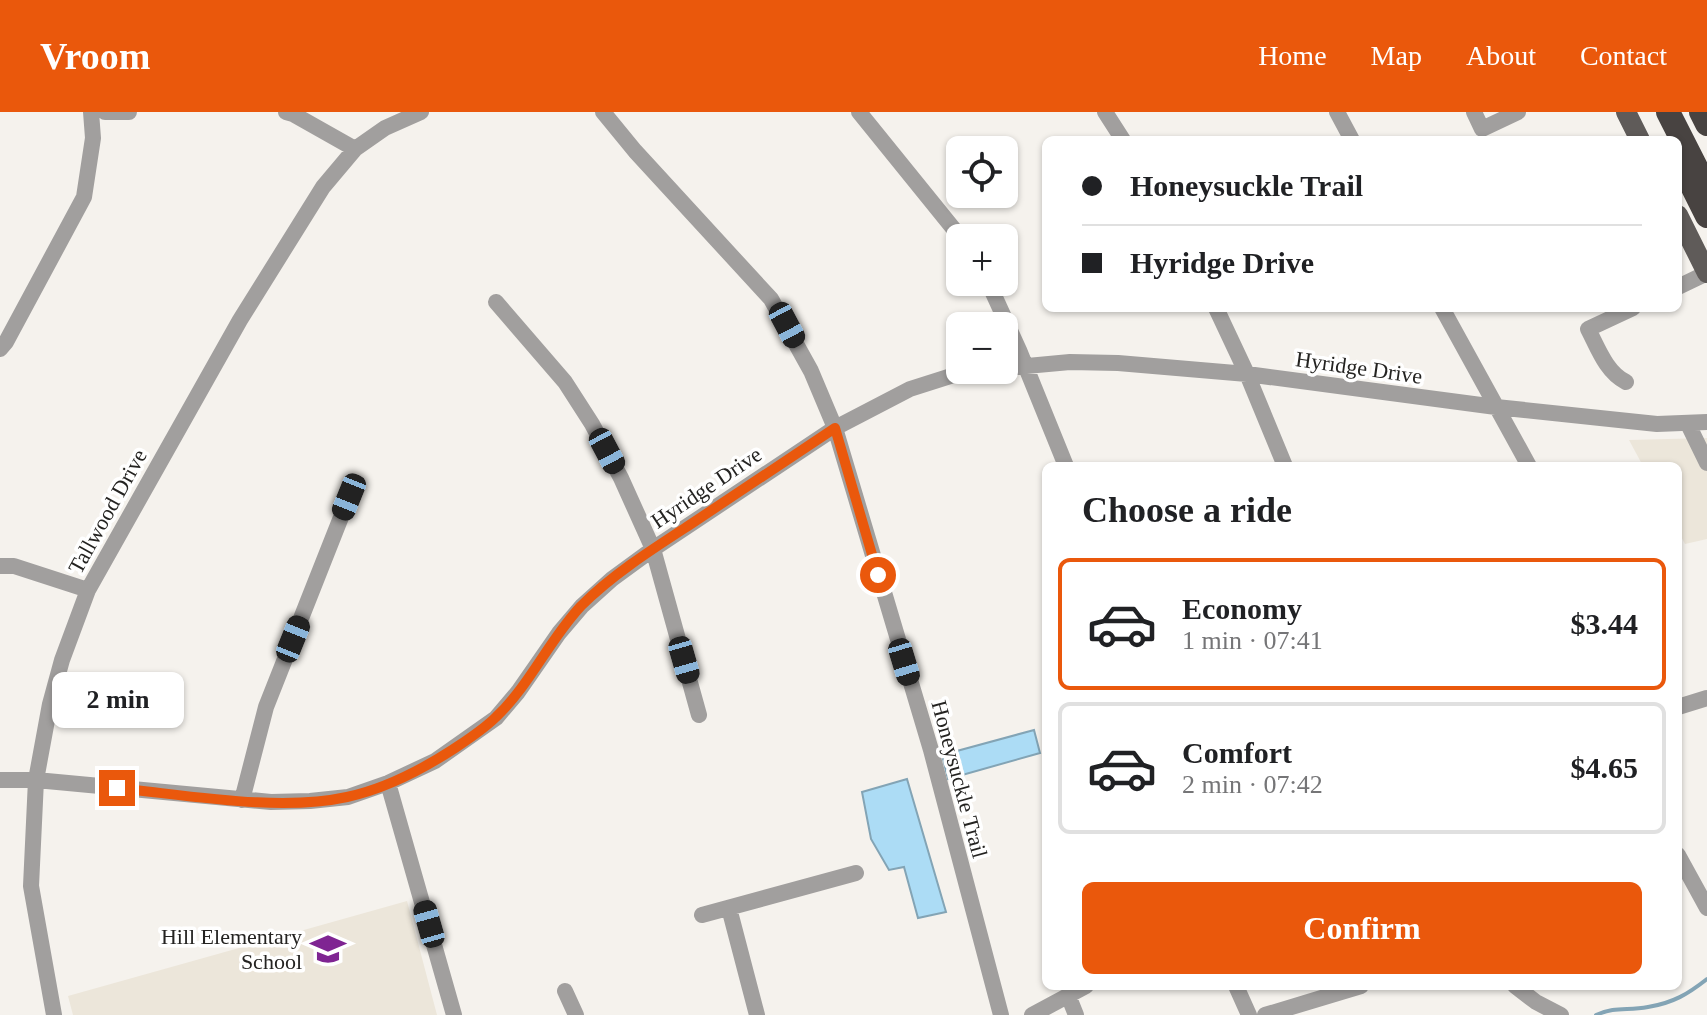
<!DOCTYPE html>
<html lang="en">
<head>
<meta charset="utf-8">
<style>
	body { margin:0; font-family:"Times New Roman",serif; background:#f2f2f2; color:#202124; height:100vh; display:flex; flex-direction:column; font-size:30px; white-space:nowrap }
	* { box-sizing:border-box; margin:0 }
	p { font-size:26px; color:#757577 }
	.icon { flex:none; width:44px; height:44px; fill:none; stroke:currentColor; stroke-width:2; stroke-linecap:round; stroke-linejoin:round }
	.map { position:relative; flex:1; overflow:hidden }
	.panel { position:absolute; left:1042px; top:350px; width:640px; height:528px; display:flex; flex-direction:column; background:#fff; border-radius:12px; box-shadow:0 2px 6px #0004 }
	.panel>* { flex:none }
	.guide { position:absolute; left:1042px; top:24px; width:640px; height:176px; border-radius:12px; box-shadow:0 2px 6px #0004; display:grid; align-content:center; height:176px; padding:0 40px; background:#fff }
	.controls { position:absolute; left:946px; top:24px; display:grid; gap:16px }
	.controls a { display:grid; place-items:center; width:72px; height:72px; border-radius:12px; background:#fff; box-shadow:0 2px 6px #0004; font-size:40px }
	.end { position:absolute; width:36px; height:36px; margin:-18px; border:10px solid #ea580c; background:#fff; box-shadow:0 0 0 4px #fff }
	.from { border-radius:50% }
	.bubble { position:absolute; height:56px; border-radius:12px; background:#fff; box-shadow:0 2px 6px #0004; font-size:26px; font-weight:600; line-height:56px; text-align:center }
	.car { position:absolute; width:24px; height:48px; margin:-24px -12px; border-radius:10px; box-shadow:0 0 6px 2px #0007; background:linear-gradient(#222 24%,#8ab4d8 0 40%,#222 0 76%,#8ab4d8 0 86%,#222 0) }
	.guide b { display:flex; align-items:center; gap:28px; height:76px; font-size:30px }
	.guide b+b { border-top:2px solid #e0e0e0 }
	.guide i { width:20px; height:20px; background:#202124 }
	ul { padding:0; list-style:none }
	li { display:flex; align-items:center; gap:24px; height:132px; margin:0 16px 12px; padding:0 24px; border:4px solid #e0e0e0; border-radius:12px }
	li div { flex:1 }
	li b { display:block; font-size:30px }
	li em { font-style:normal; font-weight:600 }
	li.active { border-color:#ea580c }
	li>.icon { width:72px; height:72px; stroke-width:1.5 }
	h2 { padding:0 40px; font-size:36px; line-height:96px }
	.primary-button { display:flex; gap:16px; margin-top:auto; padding:16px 40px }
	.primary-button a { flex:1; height:92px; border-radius:12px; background:#ea580c; color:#fff; font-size:32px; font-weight:600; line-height:92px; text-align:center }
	header { display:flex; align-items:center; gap:48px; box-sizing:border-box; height:112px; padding:0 40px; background:#ea580c; color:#fff }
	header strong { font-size:38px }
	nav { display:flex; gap:44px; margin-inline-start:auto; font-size:28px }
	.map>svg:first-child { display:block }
	.built { fill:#ece6da }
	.water { fill:#acdcf5; stroke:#83a4b5; stroke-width:2 }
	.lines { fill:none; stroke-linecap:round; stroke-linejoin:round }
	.stream { stroke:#83a4b5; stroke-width:4 }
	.minor { stroke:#a19f9e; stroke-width:16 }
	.major { stroke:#5f5b59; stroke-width:20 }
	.highway { stroke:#484341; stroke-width:24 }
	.route { stroke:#ea580c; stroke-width:10 }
	.labels { text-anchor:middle; stroke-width:7; stroke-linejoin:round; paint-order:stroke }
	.street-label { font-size:22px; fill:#242321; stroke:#fff }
	.poi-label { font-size:22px; fill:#242321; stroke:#fff; text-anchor:end }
</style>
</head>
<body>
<header>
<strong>Vroom</strong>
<nav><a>Home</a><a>Map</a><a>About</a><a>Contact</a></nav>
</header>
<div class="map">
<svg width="1707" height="903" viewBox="0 0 1707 903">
	<rect width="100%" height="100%" fill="#f5f2ed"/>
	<path class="built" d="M 1707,326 L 1707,427 L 1685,432 L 1678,419 L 1678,354 L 1643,354 L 1629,328 Z
		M 407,789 L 437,903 L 73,903 L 68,884 Z"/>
	<path class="water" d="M 1034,618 L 1040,641 L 948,667 L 942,643 Z
		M 907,667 L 946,800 L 918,806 L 904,755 L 889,758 L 871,727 L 862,680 Z"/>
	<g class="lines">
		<path class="stream" d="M 1596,903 C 1616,894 1627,899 1648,895 C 1673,891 1688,882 1707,867"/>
		<path class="minor" d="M 105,0 L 129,0
			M 286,0 L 293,2 L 355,37
			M 603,0 L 635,39 L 771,187 L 811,259 L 835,316 L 931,638 L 1001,903
			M 859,0 L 961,126
			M 1105,0 L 1123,28
			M 1337,0 L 1352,28
			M 1474,0 L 1482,17 L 1518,0
			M 988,170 L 1019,238 L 1066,354
			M 1678,175 L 1707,161
			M 496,190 L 565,270 L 592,312 L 621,366 L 653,437 L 699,603
			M 1216,196 L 1247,262 L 1285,354
			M 1442,196 L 1529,354
			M 0,237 L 6,230 L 84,85 L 93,26 L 91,0
			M 1004,256 L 1070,250 L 1118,251 L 1247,262 L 1496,295 L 1657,312 L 1707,310
			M 1626,270 C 1606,260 1598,236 1588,217 L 1633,196
			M 1688,312 L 1707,351
			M 0,454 L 14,454 L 88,478
			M 1678,595 L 1707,586
			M 0,668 L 36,668 L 271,690 L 310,689 L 348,685 L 388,671 L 435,649 L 496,606 L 518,580 L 559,521 L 582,494 L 612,467 L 653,437 L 835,316 L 910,277 L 954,263 L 984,258
			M 388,671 L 454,903
			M 242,688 L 266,595 L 349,385
			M 1678,743 L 1707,796
			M 729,796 L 757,903
			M 702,803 L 856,761
			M 1236,874 L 1249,903
			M 1515,874 L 1536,890 L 1561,903
			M 565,879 L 576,903
			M 1068,883 L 1076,903
			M 54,903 L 31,774 L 36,668 L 50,592 L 62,548 L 88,478 L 240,208 L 323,75 L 355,37 L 385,16 L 421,0
			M 1032,903 L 1086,874
			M 1265,903 L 1361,874"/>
		<path class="major" d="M 1626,0 L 1640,28
			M 1678,103 L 1707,161"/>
		<path class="highway" d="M 1668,0 L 1699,61 L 1707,71
			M 1701,0 L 1707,12
			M 1683,56 L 1707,104"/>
	</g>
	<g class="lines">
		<path class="route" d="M 117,676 C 187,683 279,700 347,685 C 384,677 421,658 452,638 C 467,628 483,618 496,605 C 530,573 549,528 581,494 C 612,463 651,438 688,414 C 737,381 786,349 835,316 L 878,463"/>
	</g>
	<defs>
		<g id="school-bare" transform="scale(2.76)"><path d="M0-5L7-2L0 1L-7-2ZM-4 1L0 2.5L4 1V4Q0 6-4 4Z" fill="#7f2492" stroke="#fff" stroke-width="2.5" paint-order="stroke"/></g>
	</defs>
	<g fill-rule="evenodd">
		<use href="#school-bare" x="328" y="837"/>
	</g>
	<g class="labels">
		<g class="street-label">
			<text transform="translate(1359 255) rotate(8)" y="8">Hyridge Drive</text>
			<text transform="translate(706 375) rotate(-34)" y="8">Hyridge Drive</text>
			<text transform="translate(107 399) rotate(-61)" y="8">Tallwood Drive</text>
			<text transform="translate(960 667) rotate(75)" y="8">Honeysuckle Trail</text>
		</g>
		<g class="poi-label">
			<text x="302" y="832">Hill Elementary<tspan x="302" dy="25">School</tspan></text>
		</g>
	</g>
</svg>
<div class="controls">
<a><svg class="icon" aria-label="locate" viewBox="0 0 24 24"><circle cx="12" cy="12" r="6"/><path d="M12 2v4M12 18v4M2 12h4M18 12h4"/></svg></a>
<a>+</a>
<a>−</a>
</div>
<i class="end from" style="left:878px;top:463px"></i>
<i class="end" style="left:117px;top:676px"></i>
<div class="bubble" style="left:52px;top:560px;width:132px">2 min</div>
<i class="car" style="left:787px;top:213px;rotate:152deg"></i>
<i class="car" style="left:607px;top:339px;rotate:152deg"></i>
<i class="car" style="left:349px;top:385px;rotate:202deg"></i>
<i class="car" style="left:293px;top:527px;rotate:22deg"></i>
<i class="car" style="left:684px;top:548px;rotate:164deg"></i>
<i class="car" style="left:904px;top:550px;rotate:163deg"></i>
<i class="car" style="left:429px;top:812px;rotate:344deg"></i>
<div class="guide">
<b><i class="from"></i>Honeysuckle Trail</b>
<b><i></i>Hyridge Drive</b>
</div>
<section class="panel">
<h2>Choose a ride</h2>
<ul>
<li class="active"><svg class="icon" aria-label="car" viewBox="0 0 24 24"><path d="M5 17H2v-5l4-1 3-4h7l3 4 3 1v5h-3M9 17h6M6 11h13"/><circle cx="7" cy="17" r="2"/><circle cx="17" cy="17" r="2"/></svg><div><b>Economy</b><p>1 min · 07:41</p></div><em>$3.44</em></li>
<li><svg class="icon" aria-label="car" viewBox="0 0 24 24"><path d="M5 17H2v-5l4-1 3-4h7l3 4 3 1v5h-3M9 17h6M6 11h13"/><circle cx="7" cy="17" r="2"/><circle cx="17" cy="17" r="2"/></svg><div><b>Comfort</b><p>2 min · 07:42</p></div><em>$4.65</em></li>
</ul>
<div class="primary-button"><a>Confirm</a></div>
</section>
</div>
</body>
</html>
